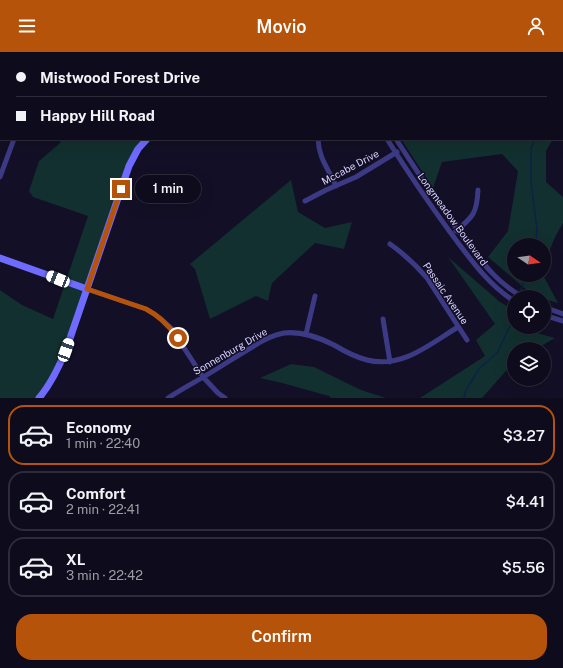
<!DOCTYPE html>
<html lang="en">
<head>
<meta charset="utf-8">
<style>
	body { margin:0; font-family:"Public Sans",sans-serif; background:#1c1929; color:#f1f3f6; height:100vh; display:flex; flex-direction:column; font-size:15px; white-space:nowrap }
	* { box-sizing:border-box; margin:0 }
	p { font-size:13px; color:#9b9ba3 }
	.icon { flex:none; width:22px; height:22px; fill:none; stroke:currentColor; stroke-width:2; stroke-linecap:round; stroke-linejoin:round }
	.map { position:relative; height:346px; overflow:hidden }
	.drawer { display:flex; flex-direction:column; background:#0e0b1c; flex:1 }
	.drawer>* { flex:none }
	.hud { position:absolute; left:0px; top:0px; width:563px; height:88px; box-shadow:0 4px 16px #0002,0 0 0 1px #2e2b3b; display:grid; align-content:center; height:88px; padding:0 16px; background:#0e0b1c }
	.needle { width:26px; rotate:103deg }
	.fabs { position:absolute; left:507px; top:186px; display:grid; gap:8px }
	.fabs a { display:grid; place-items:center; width:44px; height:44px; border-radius:50%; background:#0e0b1c; box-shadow:0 4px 16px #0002,0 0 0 1px #2e2b3b; font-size:20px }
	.end { position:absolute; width:18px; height:18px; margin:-9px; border:5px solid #b45309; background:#fff; box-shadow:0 0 0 2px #fff }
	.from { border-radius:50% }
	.bubble { position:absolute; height:28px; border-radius:14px; background:#0e0b1c; box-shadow:0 4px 16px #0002,0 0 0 1px #2e2b3b; font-size:13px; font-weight:600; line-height:28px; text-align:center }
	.car { position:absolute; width:12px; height:24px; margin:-12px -6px; border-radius:5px; box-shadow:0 0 3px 1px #0007; background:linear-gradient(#fff 24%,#345 0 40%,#fff 0 76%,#345 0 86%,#fff 0) }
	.hud b { display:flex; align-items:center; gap:14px; height:38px; font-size:15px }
	.hud b+b { border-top:1px solid #2e2b3b }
	.hud i { width:10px; height:10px; background:#f1f3f6 }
	ul { padding:7px 0 0; list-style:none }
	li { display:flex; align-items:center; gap:12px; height:60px; margin:0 8px 6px; padding:0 8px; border:2px solid #2e2b3b; border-radius:16px }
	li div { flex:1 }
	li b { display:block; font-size:15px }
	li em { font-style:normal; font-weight:600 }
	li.on { border-color:#b45309 }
	li>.icon { width:36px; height:36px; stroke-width:1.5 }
	.primary-button { display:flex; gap:8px; margin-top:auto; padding:8px 16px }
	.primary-button a { flex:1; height:46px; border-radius:16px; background:#b45309; color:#fff; font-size:16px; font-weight:600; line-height:46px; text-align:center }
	header { display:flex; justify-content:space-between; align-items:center; height:52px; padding:0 16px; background:#b45309; color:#fff; font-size:18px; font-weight:600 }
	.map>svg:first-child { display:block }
	.green { fill:#12302f }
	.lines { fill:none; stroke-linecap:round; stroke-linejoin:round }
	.stream { stroke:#0c2248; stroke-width:1.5 }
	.street { stroke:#3d3a85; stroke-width:5 }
	.secondary { stroke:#6f6bff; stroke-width:7 }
	.route { stroke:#b45309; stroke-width:5 }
	.labels { text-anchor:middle; stroke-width:3; stroke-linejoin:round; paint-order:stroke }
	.street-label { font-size:10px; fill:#d9d4ff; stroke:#130f26 }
</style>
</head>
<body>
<header><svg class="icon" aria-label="menu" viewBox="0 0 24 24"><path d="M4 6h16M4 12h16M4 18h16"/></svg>Movio<svg class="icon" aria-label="person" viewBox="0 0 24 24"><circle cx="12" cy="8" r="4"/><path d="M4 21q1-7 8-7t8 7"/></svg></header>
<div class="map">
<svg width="563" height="346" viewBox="0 0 563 346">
	<rect width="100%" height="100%" fill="#130f26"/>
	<path class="green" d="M 56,0 L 208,0 L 208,1 L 56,1 Z
		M 342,0 L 563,0 L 563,79 L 562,79 L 562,1 L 343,1 Z
		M 61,87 L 147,87 L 138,97 L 66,298 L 39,346 L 0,346 L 0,238 L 22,253 L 53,267 L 88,164 L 33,145 L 29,139 L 39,109 L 60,91 Z
		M 401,87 L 553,87 L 546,99 L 546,130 L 563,145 L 563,171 L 555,185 L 544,212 L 544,193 L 514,193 L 514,223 L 543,223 L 558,251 L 544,247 L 544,245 L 535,245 L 488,205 L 508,179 L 518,119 L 502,102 L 442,110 L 433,136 Z
		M 291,128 L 298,160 L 325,176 L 352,170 L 344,197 L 315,191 L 272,231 L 268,249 L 256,244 L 210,267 L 195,217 L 190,212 Z
		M 448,205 L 500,250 L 514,258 L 514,275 L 522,275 L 522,277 L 555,286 L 536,297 L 514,297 L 514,310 L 482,346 L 420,346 L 485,304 L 476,288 L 495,272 Z
		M 291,312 L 314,315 L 361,338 L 386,346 L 331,346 L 329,344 L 282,331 L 260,326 Z"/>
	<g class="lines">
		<path class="stream" d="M 535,87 L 531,96 L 531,130 L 537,178 L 535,193
			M 521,238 L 526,223
			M 464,346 L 466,338 L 479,317 L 497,301 L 512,270 L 514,263"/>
		<path class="street" d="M 23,0 L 24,1
			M 328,0 L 329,1
			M 338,0 L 339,1
			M 318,87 C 319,107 328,116 336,134
			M 387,87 C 407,119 428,150 450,180 C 469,205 487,232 514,249
			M 396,87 C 418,121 440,155 465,188 C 482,210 498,232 523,245
			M 0,125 L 14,87
			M 305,149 L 326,138 L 356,125 L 397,100
			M 456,179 C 473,165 477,161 478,138
			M 390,192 C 404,202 416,213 427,226 L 467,288
			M 87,237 L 146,257 L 160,266 L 171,276 L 203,325 L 218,341 L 225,346
			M 544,255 L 563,262
			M 544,263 L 563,269
			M 383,267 L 390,310
			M 306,282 L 315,244
			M 168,346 C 183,336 199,328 215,318 C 228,310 240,302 254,294 C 263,288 273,283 284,281 C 302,279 318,285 334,293 C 344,299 355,305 367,308 C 402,317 430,292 458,275"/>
		<path class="secondary" d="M 240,1 L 241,0
			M 0,206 L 87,237
			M 39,346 C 51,332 59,315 66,298 L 129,114 L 138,97 L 147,87"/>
	</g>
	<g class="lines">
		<path class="route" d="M 121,137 L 87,237 L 146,257 C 160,264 169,274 178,286"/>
	</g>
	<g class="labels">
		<g class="street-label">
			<text transform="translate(350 115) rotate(-28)" y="4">Mccabe Drive</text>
			<text transform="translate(453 167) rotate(54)" y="4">Longmeadow Boulevard</text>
			<text transform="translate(446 241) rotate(56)" y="4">Passaic Avenue</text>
			<text transform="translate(230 299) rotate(-30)" y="4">Sonnenburg Drive</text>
		</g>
	</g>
</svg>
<div class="fabs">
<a><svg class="needle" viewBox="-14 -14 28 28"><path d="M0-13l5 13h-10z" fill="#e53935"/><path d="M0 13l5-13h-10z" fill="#9b9ba3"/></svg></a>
<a><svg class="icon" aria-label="locate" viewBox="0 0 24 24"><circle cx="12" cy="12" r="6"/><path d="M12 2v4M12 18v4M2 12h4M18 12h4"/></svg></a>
<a><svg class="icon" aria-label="layers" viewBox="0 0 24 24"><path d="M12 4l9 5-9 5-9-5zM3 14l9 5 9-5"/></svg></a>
</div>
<i class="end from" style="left:178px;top:286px"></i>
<i class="end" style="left:121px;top:137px"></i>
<div class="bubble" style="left:135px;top:123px;width:66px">1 min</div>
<i class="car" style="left:58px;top:227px;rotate:292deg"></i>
<i class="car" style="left:66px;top:298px;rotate:20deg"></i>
<div class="hud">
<b><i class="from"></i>Mistwood Forest Drive</b>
<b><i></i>Happy Hill Road</b>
</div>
</div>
<section class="drawer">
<ul>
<li class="on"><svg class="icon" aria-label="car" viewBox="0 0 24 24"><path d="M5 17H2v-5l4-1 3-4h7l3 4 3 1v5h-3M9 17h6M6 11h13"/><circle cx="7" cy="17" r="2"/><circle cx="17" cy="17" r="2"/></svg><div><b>Economy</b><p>1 min · 22:40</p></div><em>$3.27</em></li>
<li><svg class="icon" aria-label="car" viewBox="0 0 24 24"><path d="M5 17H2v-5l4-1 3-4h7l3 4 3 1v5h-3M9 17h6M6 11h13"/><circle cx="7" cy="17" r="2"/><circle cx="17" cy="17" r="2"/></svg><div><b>Comfort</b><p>2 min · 22:41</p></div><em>$4.41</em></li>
<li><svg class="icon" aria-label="car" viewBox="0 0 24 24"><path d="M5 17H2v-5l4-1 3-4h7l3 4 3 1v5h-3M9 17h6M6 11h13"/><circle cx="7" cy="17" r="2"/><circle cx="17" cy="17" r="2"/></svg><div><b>XL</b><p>3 min · 22:42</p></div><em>$5.56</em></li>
</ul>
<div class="primary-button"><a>Confirm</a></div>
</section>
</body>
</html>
